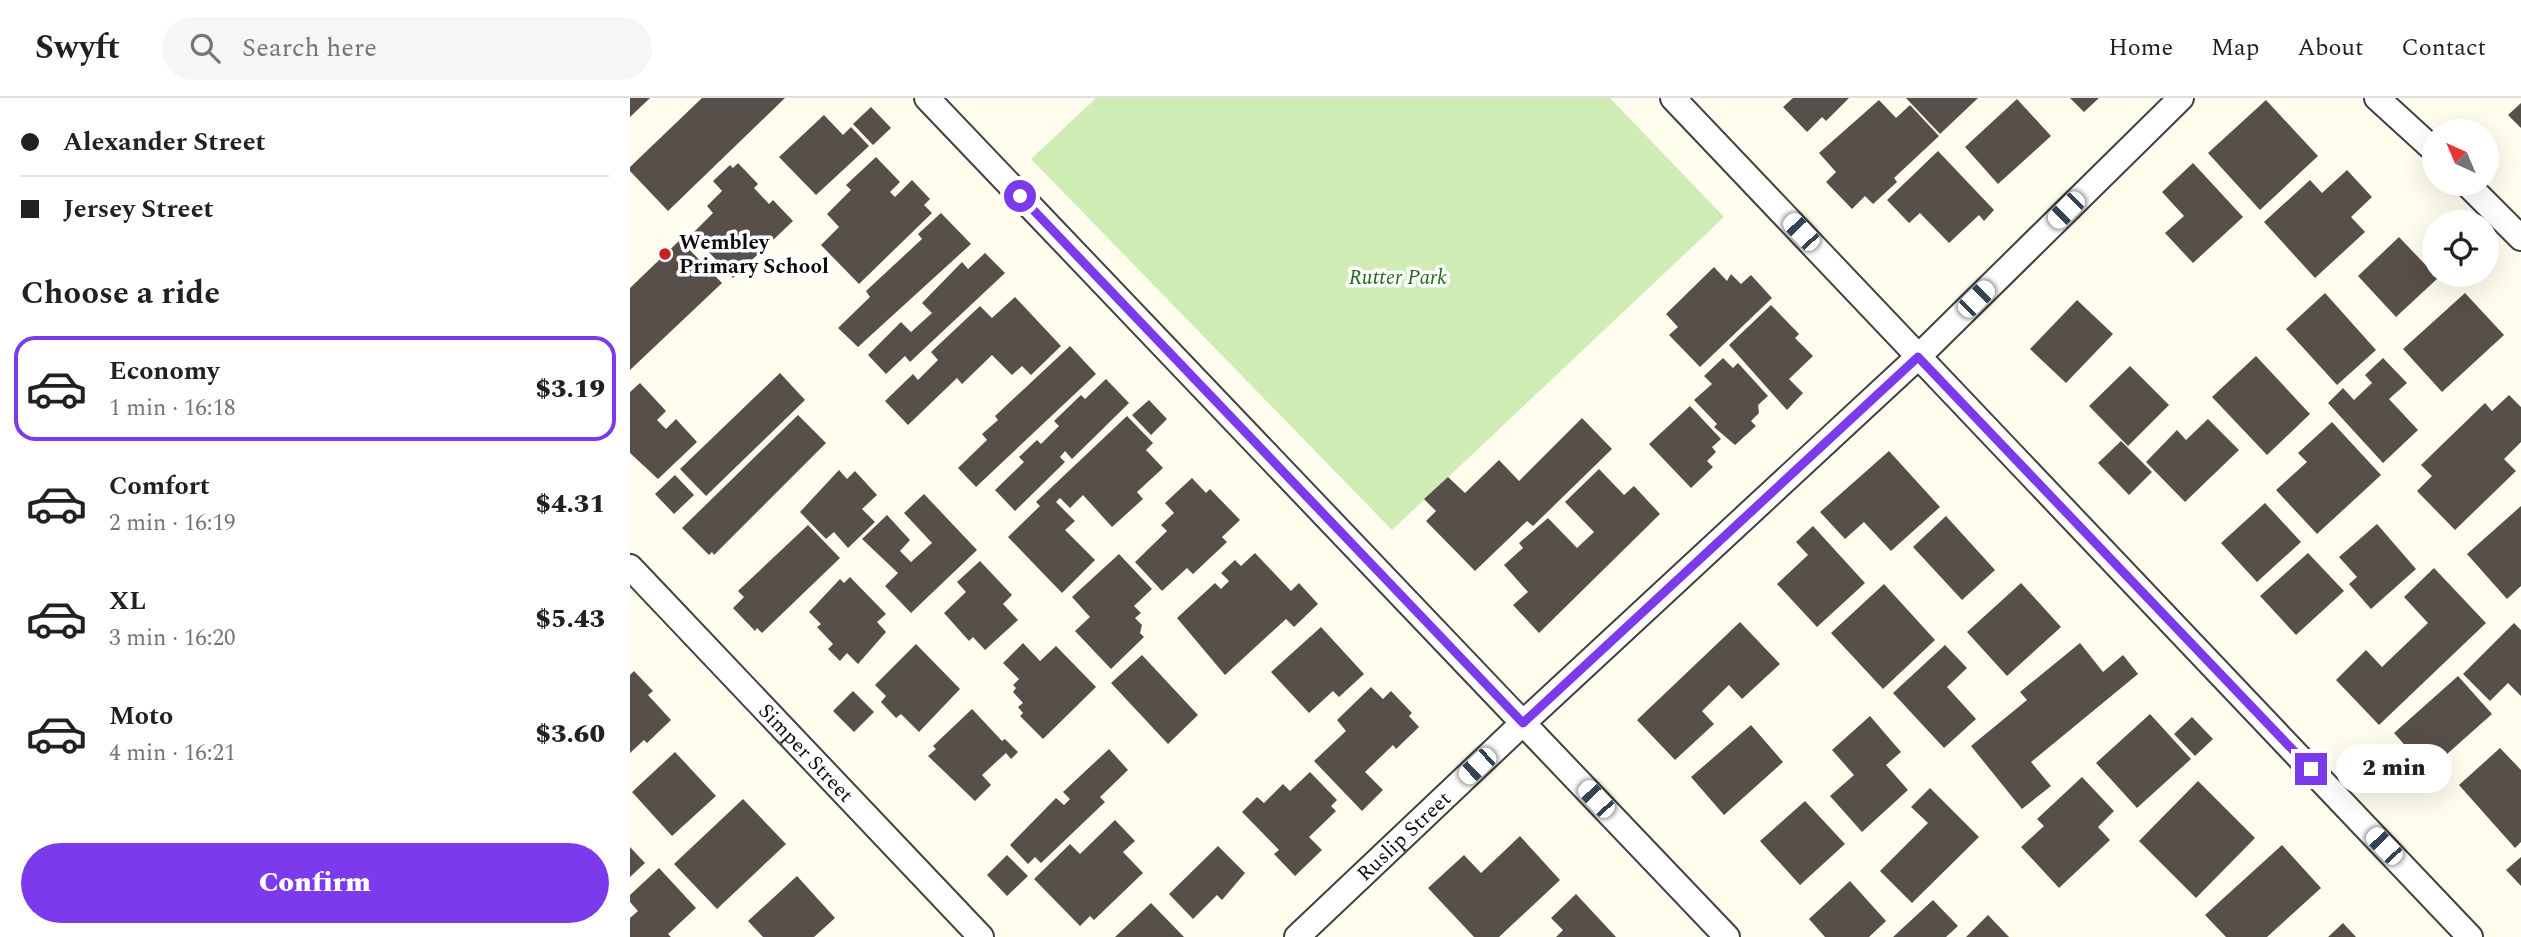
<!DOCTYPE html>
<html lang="en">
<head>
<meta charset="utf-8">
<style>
	body { margin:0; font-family:Spectral,serif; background:#f6f6f6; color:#202124; height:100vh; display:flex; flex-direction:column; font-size:26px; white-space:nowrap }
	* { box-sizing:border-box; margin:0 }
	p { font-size:23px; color:#757577 }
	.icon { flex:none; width:38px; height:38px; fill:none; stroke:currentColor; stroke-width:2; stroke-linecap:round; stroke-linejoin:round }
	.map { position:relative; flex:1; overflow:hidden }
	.sheet { display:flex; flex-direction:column; background:#fff; width:630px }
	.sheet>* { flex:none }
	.banner { display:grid; align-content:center; height:154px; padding:0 21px; background:#fff }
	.needle { width:46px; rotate:316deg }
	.tools { position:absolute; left:1792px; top:21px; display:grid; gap:14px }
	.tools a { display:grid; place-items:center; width:77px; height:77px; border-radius:50%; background:#fff; box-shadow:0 7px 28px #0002; font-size:35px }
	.end { position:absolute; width:32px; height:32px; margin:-16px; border:9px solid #7c3aed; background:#fff; box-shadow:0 0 0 4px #fff }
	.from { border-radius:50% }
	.bubble { position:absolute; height:49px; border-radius:24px; background:#fff; box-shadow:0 7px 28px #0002; font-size:23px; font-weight:800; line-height:49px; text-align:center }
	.car { position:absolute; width:21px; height:42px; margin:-21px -10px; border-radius:9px; box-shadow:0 0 5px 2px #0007; background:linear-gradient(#fff 24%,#345 0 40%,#fff 0 76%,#345 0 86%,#fff 0) }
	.banner b { display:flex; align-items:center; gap:24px; height:66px; font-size:26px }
	.banner b+b { border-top:2px solid #e0e0e0 }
	.banner i { width:18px; height:18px; background:#202124 }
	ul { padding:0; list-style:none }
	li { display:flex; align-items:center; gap:21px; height:105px; margin:0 14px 10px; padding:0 7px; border:4px solid transparent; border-radius:21px }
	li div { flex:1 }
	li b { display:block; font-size:26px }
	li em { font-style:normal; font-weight:800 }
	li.selected { border-color:#7c3aed }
	li>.icon { width:63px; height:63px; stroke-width:1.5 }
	h2 { padding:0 21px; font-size:32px; line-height:84px }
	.primary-button { display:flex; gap:14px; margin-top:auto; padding:14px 21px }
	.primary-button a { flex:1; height:80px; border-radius:42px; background:#7c3aed; color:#fff; font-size:28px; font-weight:800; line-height:80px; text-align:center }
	header { display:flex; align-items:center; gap:42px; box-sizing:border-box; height:98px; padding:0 35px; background:#fff; border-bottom:2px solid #e0e0e0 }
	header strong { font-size:33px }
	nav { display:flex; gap:38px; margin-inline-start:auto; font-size:24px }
	.search { width:490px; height:63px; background:#f6f6f6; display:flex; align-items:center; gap:18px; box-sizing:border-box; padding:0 24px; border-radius:38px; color:#757577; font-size:26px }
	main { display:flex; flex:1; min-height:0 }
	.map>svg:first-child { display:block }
	.green { fill:#ceecb4 }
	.building { fill:#574f49 }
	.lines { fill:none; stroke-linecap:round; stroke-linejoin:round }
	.street-casing { stroke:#404040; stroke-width:28 }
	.street { stroke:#fff; stroke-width:24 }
	.route { stroke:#7c3aed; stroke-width:9 }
	.poi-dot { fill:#c61f1c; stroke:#fff; stroke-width:2.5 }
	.labels { text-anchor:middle; stroke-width:7; stroke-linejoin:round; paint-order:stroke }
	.poi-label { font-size:21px; font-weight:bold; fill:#0d0d0d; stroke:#fff; text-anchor:start }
	.park-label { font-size:21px; font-style:italic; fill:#256919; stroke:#fff }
	.street-label { font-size:21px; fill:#0d0d0d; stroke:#fff }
</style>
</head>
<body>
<header>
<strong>Swyft</strong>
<div class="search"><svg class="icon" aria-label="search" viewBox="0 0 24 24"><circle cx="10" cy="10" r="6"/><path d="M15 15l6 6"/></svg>Search here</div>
<nav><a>Home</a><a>Map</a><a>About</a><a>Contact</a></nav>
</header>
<main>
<section class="sheet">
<div class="banner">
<b><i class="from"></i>Alexander Street</b>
<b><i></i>Jersey Street</b>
</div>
<h2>Choose a ride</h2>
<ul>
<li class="selected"><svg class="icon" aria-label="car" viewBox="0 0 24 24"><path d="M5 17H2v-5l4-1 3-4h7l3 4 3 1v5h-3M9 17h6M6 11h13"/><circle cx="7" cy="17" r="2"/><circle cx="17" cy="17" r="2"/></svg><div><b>Economy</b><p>1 min · 16:18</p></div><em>$3.19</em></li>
<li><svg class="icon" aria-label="car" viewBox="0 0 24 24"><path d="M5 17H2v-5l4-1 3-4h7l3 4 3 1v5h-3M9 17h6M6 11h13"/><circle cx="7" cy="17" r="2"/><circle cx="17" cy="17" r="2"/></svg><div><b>Comfort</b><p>2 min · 16:19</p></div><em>$4.31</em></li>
<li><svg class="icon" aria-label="car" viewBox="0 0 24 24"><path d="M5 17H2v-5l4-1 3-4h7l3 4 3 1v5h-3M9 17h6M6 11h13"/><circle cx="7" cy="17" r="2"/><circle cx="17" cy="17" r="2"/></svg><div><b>XL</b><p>3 min · 16:20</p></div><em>$5.43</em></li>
<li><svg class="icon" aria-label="car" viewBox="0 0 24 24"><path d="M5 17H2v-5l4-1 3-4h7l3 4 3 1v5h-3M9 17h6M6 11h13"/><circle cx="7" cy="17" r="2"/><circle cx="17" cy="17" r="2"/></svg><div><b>Moto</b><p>4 min · 16:21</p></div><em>$3.60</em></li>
</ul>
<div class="primary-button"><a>Confirm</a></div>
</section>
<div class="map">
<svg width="1891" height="839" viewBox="0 0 1891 839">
	<rect width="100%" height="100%" fill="#fffded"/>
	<path class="green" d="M 466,0 L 980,0 L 1094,119 L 762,432 L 401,61 Z"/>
	<path class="building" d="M 0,0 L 20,0 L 0,19 Z
		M 72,0 L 155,0 L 38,113 L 0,73 L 0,69 Z
		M 1163,0 L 1219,0 L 1196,23 L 1192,19 L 1177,34 L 1153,9 Z
		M 1276,0 L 1348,0 L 1310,36 Z
		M 1440,0 L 1469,0 L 1454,14 Z
		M 1387,1 L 1421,38 L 1368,86 L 1335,49 Z
		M 1249,2 L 1266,20 L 1280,7 L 1309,38 L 1264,80 L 1267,84 L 1243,106 L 1235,98 L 1222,111 L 1196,84 L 1206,74 L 1189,55 Z
		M 1636,2 L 1688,58 L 1630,112 L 1578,55 Z
		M 1891,5 L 1891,30 L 1878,17 Z
		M 241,9 L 261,30 L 243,47 L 223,26 Z
		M 194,17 L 213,37 L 221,29 L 239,48 L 186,97 L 149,59 Z
		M 1308,53 L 1364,112 L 1354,123 L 1349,117 L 1319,145 L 1290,115 L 1279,125 L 1257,102 Z
		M 246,59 L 270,84 L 260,94 L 265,99 L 282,82 L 300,101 L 294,107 L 302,115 L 229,186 L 191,147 L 209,129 L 197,116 L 221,92 L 216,87 Z
		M 108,65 L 128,86 L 124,90 L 139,106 L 143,102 L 163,123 L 103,180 L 62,136 L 83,115 L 77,108 L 92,93 L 83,83 L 100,67 L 103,70 Z
		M 1563,65 L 1613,119 L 1563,165 L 1535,135 L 1554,118 L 1532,94 Z
		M 1717,72 L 1742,99 L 1721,119 L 1735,134 L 1685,180 L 1634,124 L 1680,82 L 1692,95 Z
		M 311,115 L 341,146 L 228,249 L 208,230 L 240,199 L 236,193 L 292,141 L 288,136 Z
		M 1769,139 L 1808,180 L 1766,219 L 1728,178 Z
		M 50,142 L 92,185 L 0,272 L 0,190 Z
		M 355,155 L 375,175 L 280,264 L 275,258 L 256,276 L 238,257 L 271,224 L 281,234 L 302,215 L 292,205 L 332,164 L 338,171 Z
		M 1084,169 L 1097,183 L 1101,176 L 1111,186 L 1121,177 L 1142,200 L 1070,269 L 1039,237 L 1048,229 L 1036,216 Z
		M 1695,195 L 1746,252 L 1707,287 L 1656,231 Z
		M 1835,195 L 1874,237 L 1812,294 L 1773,251 Z
		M 385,199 L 431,248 L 401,277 L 392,268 L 382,277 L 362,257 L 332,286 L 327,280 L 278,327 L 255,303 L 283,276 L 288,282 L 308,262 L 301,254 L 350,208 L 362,220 Z
		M 1447,202 L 1483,236 L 1436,285 L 1400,251 Z
		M 1141,207 L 1169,236 L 1165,240 L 1183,258 L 1159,281 L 1173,295 L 1157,312 L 1099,247 Z
		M 440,248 L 466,276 L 346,389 L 328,370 L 357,342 L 352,336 L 368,322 L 365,318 Z
		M 1626,258 L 1680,316 L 1637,357 L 1582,299 Z
		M 1093,260 L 1103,270 L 1108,265 L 1138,298 L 1128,307 L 1129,315 L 1121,323 L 1126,328 L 1105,347 L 1084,329 L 1087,326 L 1064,302 L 1082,286 L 1074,278 Z
		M 1753,260 L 1777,285 L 1759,301 L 1788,332 L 1753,365 L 1698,305 L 1713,290 L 1724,302 L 1742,285 L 1735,277 Z
		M 1500,268 L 1539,307 L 1498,348 L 1459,308 Z
		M 150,275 L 175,302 L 76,398 L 50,371 Z
		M 476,281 L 499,305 L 442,361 L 435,353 L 430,359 L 435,364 L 385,413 L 365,392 L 394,364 L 389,359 L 407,342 L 411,346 L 429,328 L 424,323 L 451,297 L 455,301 Z
		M 10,285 L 36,313 L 27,322 L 36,331 L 46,321 L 67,344 L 28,381 L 0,355 L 0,294 Z
		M 1879,297 L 1891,309 L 1891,344 L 1874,361 L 1886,373 L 1825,432 L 1787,393 L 1802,378 L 1791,367 L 1855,305 L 1862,313 Z
		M 519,302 L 537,321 L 521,337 L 502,317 Z
		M 1060,308 L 1091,341 L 1082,349 L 1086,354 L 1077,363 L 1083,369 L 1061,390 L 1019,346 Z
		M 168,317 L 196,345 L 84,457 L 82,454 L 79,457 L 52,430 Z
		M 497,318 L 523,345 L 516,352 L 533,370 L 507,394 L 513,401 L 482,429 L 453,397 L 440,410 L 430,400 L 426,404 L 445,423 L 435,432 L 465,462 L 432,495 L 378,439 L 410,408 L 406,404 Z
		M 952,320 L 982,351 L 903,428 L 897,423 L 845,473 L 796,423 L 806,413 L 794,401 L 818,379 L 835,395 L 869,362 L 889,383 Z
		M 1578,321 L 1609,352 L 1555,404 L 1516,364 L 1547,332 L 1556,342 Z
		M 1702,324 L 1751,377 L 1687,436 L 1646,392 L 1677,364 L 1668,355 Z
		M 1491,343 L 1522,374 L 1499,397 L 1468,365 Z
		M 1259,353 L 1310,409 L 1261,453 L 1234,424 L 1215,441 L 1190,414 Z
		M 969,371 L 994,397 L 1004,388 L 1030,416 L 909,535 L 883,507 L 898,494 L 874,467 L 893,450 L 889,445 L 918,420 L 947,450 L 964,434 L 935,404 Z
		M 209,372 L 217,381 L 225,373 L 247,397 L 232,411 L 245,424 L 218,450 L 204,434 L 196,441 L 170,414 Z
		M 45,377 L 64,397 L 44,416 L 25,396 Z
		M 562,380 L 576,395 L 580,391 L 610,422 L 592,439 L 597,444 L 563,476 L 557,470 L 532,493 L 505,464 L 537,433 L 531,427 L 544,415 L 535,405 Z
		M 294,396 L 347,452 L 281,515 L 255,488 L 268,475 L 232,441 L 257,417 L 280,442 L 270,453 L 281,464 L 302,445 L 274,415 Z
		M 1635,405 L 1671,444 L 1627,484 L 1591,445 Z
		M 1891,408 L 1891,488 L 1877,501 L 1837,456 Z
		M 1316,418 L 1365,472 L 1332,502 L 1283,449 Z
		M 1747,426 L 1786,471 L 1741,511 L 1719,486 L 1727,479 L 1709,459 Z
		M 178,427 L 210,460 L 132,535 L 127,530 L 125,533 L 103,510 L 114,499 L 108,493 Z
		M 1183,428 L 1235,485 L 1187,529 L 1147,486 L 1178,457 L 1166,444 Z
		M 625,455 L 661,493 L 669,485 L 688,506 L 664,529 L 656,521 L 595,577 L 547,520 L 585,485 L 591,491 L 599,483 L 591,475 L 605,462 L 611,468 Z
		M 1678,455 L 1714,493 L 1666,537 L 1630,498 Z
		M 489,456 L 522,491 L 504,508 L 511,515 L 505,520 L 512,527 L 510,535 L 514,539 L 481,571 L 445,533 L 460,519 L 442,499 Z
		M 350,463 L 382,497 L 373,506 L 388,522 L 355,552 L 343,539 L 339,543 L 314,515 L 336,494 L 327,484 Z
		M 1804,470 L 1856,525 L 1749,627 L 1706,582 L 1736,552 L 1752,569 L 1798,525 L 1774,499 Z
		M 220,479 L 256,516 L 247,524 L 256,534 L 228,566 L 217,555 L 210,563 L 198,551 L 203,546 L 187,529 L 191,526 L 179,514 L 210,481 L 214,485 Z
		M 1391,485 L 1431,529 L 1377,578 L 1337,534 Z
		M 1254,486 L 1305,542 L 1253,591 L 1201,535 Z
		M 1110,524 L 1150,566 L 1112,601 L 1099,587 L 1072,613 L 1084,626 L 1045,662 L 1007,622 Z
		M 1884,525 L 1891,532 L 1891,598 L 1878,585 L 1860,603 L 1833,576 Z
		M 691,529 L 734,576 L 709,599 L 703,593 L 679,615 L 641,574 Z
		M 393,545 L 410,563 L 426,548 L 466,589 L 413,641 L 390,618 L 393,615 L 388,609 L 393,605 L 383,594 L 386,590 L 383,587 L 389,581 L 373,565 Z
		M 1450,545 L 1473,574 L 1493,557 L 1508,576 L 1401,664 L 1421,688 L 1392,711 L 1341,648 L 1397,602 L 1390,594 Z
		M 286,546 L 330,591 L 289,634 L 271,616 L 266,620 L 251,604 L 256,598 L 245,587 Z
		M 1315,547 L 1337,570 L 1317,589 L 1346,621 L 1314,650 L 1263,595 Z
		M 512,557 L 568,617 L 538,646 L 481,585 Z
		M 4,573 L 23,593 L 18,597 L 41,622 L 17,645 L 14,642 L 0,655 L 0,577 Z
		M 1828,578 L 1862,616 L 1798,673 L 1764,635 Z
		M 741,589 L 753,601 L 761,593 L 782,615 L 779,618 L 789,629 L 766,651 L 763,647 L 735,674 L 753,692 L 732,713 L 684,663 L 716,633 L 707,622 Z
		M 223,593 L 244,614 L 224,634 L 203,613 Z
		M 342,611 L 372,643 L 375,641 L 388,654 L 381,661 L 376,655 L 352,677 L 361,687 L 345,703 L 298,658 L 306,651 L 303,648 Z
		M 1520,616 L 1561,661 L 1507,710 L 1466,665 Z
		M 1240,618 L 1271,654 L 1256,667 L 1278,692 L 1232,734 L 1200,698 L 1224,677 L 1202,652 Z
		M 1562,619 L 1583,641 L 1565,658 L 1544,636 Z
		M 1121,627 L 1153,664 L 1094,717 L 1061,679 Z
		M 1870,650 L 1891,672 L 1891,744 L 1885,750 L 1829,687 Z
		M 479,651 L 498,672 L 470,699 L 475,704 L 411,765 L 405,759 L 398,766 L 380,747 L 426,700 L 434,707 L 440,701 L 433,694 Z
		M 45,654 L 86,698 L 42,738 L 2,694 Z
		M 680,674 L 707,702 L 701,708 L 706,713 L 679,739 L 692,752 L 665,778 L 644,756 L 649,752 L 612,714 L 627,699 L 634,705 L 653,686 L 660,693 Z
		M 1452,679 L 1484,713 L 1468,729 L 1480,742 L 1429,790 L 1391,749 L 1414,728 L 1407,721 Z
		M 1568,683 L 1625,740 L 1566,800 L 1509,743 Z
		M 1300,690 L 1349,739 L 1282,805 L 1250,773 L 1298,725 L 1281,709 Z
		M 113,701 L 156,746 L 87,811 L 44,766 Z
		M 1175,703 L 1215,746 L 1170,787 L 1130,743 Z
		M 485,722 L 505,743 L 493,754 L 513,775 L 464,822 L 460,818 L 450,828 L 404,781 L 440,746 L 450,756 Z
		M 890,738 L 930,782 L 869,839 L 844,839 L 798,790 L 834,757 L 851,775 Z
		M 1652,747 L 1691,790 L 1637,839 L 1596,839 L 1575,817 Z
		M 588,748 L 615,775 L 592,802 L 587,797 L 563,821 L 539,796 Z
		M 0,749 L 15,765 L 0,779 Z
		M 377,757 L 398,778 L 377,798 L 357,777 Z
		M 1891,759 L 1891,788 L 1876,772 Z
		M 29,770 L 66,810 L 38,836 L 41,839 L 0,839 L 0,820 L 8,813 L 0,804 L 0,797 Z
		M 167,778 L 205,820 L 184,839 L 133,839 L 118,823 Z
		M 1220,783 L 1256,823 L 1239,839 L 1195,839 L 1179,821 Z
		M 946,796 L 986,839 L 926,839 L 933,832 L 921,820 Z
		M 1303,802 L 1328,828 L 1316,839 L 1263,839 Z
		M 521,805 L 554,839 L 485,839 Z
		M 1358,817 L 1379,839 L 1336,839 Z
		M 1713,825 L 1726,839 L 1698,839 Z"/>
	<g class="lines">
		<g class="street-casing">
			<g id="street">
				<path d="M 297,0 L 1097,839"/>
				<path d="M 1043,0 L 1840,839"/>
				<path d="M 1747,0 L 1804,52"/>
				<path d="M 1837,86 L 1891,140"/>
				<path id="s1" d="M 0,469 L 351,839"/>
				<path id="s2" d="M 667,839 L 893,625 L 1288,259 L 1551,0"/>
			</g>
		</g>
		<use href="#street" class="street"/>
	</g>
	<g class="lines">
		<path class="route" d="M 390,98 L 893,625 L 1288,259 L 1681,671"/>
	</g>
	<circle class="poi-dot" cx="35" cy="156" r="7"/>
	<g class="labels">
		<g class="poi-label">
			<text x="49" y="151">Wembley<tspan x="49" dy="24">Primary School</tspan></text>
		</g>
		<g class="park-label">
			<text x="768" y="186">Rutter Park</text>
		</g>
		<g class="street-label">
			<text dy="7" stroke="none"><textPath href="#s1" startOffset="256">Simper Street</textPath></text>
			<text dy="7" stroke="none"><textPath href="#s2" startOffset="147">Ruslip Street</textPath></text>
		</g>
	</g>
</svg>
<div class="tools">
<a><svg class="needle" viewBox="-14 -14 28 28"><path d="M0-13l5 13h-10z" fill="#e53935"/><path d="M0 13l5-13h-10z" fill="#757577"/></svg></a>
<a><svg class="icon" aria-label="locate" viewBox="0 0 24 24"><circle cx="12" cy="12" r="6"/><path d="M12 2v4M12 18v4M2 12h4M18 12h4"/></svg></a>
</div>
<i class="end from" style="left:390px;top:98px"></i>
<i class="end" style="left:1681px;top:671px"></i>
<div class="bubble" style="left:1706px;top:646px;width:116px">2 min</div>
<i class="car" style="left:1436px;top:112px;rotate:225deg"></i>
<i class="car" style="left:1171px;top:134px;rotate:317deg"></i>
<i class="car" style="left:1346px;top:201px;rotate:45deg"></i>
<i class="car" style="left:847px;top:668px;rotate:227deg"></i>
<i class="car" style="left:966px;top:701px;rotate:317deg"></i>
<i class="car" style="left:1754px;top:748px;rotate:316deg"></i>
</div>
</main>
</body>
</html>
